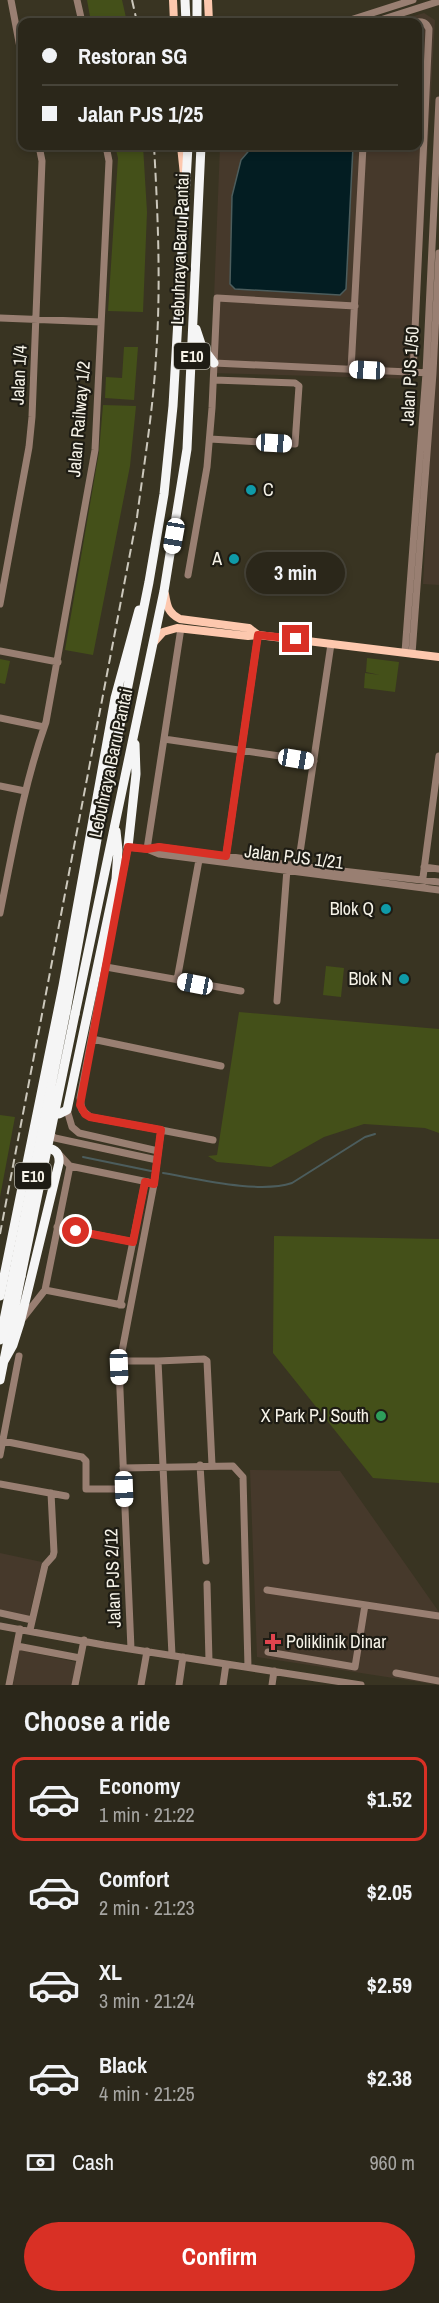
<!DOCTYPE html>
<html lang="en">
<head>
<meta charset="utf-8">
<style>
	body { margin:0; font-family:"Archivo Narrow",sans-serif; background:#373327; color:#f1f3f6; height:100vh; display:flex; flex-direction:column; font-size:22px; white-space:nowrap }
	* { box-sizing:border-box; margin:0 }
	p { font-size:20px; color:#a6a5a2 }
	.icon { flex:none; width:33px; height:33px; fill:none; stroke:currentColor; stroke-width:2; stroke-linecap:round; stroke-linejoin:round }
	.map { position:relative; height:1685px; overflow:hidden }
	.side { display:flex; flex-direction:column; background:#2b271a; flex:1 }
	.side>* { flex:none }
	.hud { position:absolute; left:18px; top:18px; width:404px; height:132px; border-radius:12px; box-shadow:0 3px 9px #0003,0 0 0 2px #474439; display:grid; align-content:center; height:132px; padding:0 24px; background:#2b271a }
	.end { position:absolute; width:27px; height:27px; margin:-14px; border:8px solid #d93025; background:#fff; box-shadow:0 0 0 3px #fff }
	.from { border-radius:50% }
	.bubble { position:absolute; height:42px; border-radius:21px; background:#2b271a; box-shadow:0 3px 9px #0003,0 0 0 2px #474439; font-size:20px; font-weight:700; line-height:42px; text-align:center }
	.car { position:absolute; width:18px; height:36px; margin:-18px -9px; border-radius:8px; box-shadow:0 0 4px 2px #0007; background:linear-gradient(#fff 24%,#345 0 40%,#fff 0 76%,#345 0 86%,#fff 0) }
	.hud b { display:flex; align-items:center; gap:21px; height:57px; font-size:22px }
	.hud b+b { border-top:2px solid #474439 }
	.hud i { width:15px; height:15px; background:#f1f3f6 }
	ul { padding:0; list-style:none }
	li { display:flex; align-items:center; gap:18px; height:84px; margin:0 12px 9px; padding:0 12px; border:3px solid transparent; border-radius:12px }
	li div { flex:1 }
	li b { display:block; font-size:22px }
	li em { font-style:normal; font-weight:700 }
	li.on { border-color:#d93025 }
	li>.icon { width:54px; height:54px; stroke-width:1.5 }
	h2 { padding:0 24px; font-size:27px; line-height:72px }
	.pay { display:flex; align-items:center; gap:15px; height:66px; padding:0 24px; font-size:22px }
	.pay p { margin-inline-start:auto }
	.cta { display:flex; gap:12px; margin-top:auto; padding:12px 24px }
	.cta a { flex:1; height:69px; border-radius:36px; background:#d93025; color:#fff; font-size:24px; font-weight:700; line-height:69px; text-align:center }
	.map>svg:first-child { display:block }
	.commercial { fill:#46392b }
	.green { fill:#445019 }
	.water { fill:#031d22; stroke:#4c5d5d; stroke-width:1.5 }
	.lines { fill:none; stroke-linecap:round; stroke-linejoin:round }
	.stream { stroke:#4c5d5d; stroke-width:2 }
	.minor { stroke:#997f72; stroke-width:7 }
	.major { stroke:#fdc8ae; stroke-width:8 }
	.highway { stroke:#f5f5f5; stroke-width:9 }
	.rail { stroke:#ccc8bc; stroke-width:2; stroke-dasharray:9 4.5; stroke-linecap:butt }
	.highway-bridge { stroke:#f5f5f5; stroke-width:9 }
	.route { stroke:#d93025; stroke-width:8 }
	.culture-dot { fill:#0f9aa8; stroke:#1e1c14; stroke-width:2 }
	.leisure-dot { fill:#2e9e5b; stroke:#1e1c14; stroke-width:2 }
	.health-dot { fill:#e0444e; stroke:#1e1c14; stroke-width:2 }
	.labels { text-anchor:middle; stroke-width:4.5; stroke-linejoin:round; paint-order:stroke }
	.shield { fill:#1e1c14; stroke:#b5b2a8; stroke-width:1.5 }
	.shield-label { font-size:16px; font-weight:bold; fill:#f6f3e8 }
	.street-label { font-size:18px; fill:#f6f3e8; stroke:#1e1c14 }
	.poi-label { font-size:18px; fill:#f6f3e8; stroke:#1e1c14; text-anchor:end }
</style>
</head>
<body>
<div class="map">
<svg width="439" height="1685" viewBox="0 0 439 1685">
	<rect width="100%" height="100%" fill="#393422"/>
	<path class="commercial" d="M 424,13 L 435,20 L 415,379 L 211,373 L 220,146 L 417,146 L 417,22 L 394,22 Z
		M 439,289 L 439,585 L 423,584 Z
		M 250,1470 L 340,1471 L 439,1612 L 439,1685 L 257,1657 Z
		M 0,1553 L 42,1562 L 29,1616 L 0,1610 Z
		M 19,1650 L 76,1662 L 72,1685 L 13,1685 Z"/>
	<path class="green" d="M 87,0 L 122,0 L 127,22 L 91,22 Z
		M 115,146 L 143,146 L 147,212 L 143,312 L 108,311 L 118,158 Z
		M 124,347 L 138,347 L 134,400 L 105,398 L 106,377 L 122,378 Z
		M 103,405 L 136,406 L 130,466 L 93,655 L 65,650 L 99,452 Z
		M 367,658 L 399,662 L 395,692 L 364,688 L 365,673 L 380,675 L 366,672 Z
		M 0,659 L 10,661 L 5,684 L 0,683 Z
		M 326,966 L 344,968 L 341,997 L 323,995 Z
		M 239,1012 L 439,1029 L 439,1133 L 425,1128 L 364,1124 L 324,1137 L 271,1167 L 217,1162 L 208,1156 L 217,1155 Z
		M 0,1115 L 15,1117 L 0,1197 Z
		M 274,1236 L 439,1239 L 439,1483 L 373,1478 L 273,1353 Z"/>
	<path class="water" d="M 253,146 L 353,146 L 346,289 L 340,295 L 235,289 L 230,284 L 232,196 L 241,160 Z"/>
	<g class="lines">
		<path class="stream" d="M 83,1157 L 151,1171
			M 163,1173 C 198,1179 259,1194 292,1183 L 365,1137 L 375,1134"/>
		<path class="minor" d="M 11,0 L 22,58
			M 77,0 L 82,22
			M 344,22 L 413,0
			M 374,22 L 437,2
			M 0,318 L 101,322
			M 214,363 L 430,373
			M 351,370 L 363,146
			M 413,373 L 429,29 C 426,22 422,21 415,22
			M 210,439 L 295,444 L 299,386 L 295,383 L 214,380
			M 188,575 L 207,467 L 212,408 L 217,298 L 355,306
			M 0,604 L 29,447 L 32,417 L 42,161 L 39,146
			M 0,651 L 58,662
			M 405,652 L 426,373 L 439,100
			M 412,654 L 433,373 L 439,253
			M 0,718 L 44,727
			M 164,739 L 314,761
			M 0,786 L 25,791
			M 147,849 L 159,854 L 439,890
			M 147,849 L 181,628
			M 226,856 L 258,635
			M 298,866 L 331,644
			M 424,867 L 439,869
			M 422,885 L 439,756
			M 0,913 C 13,849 24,784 46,722 L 95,450 L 109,161 L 106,146
			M 106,967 L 241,991
			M 177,980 L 199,860
			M 277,1001 L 287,869
			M 92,1039 L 221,1066
			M 67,1110 L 72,1127 L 79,1133 L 158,1151
			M 161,1130 L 213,1140
			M 47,1132 L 55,1138 L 157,1160
			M 59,1154 L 70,1166 L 148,1182
			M 57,1227 L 133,1242
			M 45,1290 L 122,1305
			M 120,1305 L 145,1182
			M 23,1318 L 45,1290 L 70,1166
			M 119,1361 L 158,1361 L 172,1655
			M 158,1361 L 204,1359 L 207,1361 L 212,1465
			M 3,1441 L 82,1457 L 86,1461 L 86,1489 L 124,1489
			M 0,1455 L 19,1356
			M 200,1465 L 206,1561
			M 123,1468 L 233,1466 L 243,1477 L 248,1667
			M 0,1484 L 66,1496
			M 207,1584 L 209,1661
			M 267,1590 L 439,1616
			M 0,1613 L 32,1620
			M 0,1626 L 104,1645 L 361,1685
			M 30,1630 L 45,1565 L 53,1556 L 54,1552 L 51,1493
			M 17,1646 L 80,1658
			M 131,1649 L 119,1367 L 154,1184 L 161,1130 L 90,1117 L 82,1110 L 80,1098 L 128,847 L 147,849 L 159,847 L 298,866 L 439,882
			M 268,1652 L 355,1667 L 365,1605
			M 396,1673 L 439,1681
			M 9,1685 L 20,1629
			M 75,1685 L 84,1640
			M 141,1685 L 147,1651
			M 179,1685 L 183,1657
			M 223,1685 L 226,1664
			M 272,1685 L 274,1671"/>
		<path class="major" d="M 173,0 L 174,22
			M 208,0 L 209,22
			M 181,146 L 184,175
			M 165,594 C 167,606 168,613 180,619 L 249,628 L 258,635
			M 154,642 L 163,632 L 177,628 L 248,636 L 258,635 L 439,657"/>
		<path class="highway" d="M 185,0 L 186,22
			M 197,0 L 197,22
			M 196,329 L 202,347 L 214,363
			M 128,847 L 136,774 L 135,744
			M 66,1011 L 98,834 L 149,582 L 164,494 L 173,406 L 188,146
			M 75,1014 L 164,591 L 187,449 L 201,146
			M 49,1110 L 59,1114 L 67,1110 L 116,879 L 118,850 L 116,831
			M 0,1296 L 63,986 L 115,698 L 139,610
			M 4,1361 L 13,1345 L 20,1323 L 59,1163 C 60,1151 53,1148 42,1147
			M 0,1380 L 21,1276"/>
		<path class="rail" d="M 132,0 L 137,22
			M 0,1234 L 137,517 C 144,464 153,411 156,357 C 161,287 158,216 154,146"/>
		<path class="highway-bridge" d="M 21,1276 L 75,1014
			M 0,1340 L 66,1011"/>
	</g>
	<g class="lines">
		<path class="route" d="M 76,1231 L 133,1242 L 145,1182 L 154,1184 L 161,1130 L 90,1117 L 85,1114 L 80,1105 L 128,847 L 147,849 L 159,847 L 226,856 L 258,635 L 296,639"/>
	</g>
	<g class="culture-dot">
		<circle cx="251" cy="490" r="6"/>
		<circle cx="234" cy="559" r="6"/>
		<circle cx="386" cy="909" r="6"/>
		<circle cx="404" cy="979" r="6"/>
	</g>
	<circle class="leisure-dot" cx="381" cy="1416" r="6"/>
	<path class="health-dot" d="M270 1633h6v6h6v6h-6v6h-6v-6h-6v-6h6z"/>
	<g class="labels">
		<g class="shield">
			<rect x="174" y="343" width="36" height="26" rx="4.5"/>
			<rect x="15" y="1163" width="36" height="26" rx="4.5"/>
		</g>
		<g class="shield-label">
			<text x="192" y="362">E10</text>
			<text x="33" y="1182">E10</text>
		</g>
		<g class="street-label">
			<text transform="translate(180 249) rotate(-88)" y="6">Lebuhraya Baru Pantai</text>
			<text transform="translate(19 375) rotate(-87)" y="6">Jalan 1/4</text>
			<text transform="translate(410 376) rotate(-87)" y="6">Jalan PJS 1/50</text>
			<text transform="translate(79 419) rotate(-85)" y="6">Jalan Railway 1/2</text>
			<text transform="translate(111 763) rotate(-78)" y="6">Lebuhraya Baru Pantai</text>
			<text transform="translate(294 857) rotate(7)" y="6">Jalan PJS 1/21</text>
			<text transform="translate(113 1578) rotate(-92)" y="6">Jalan PJS 2/12</text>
		</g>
		<g class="poi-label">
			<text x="263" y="496" text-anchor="start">C</text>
			<text x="222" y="565">A</text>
			<text x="374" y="915">Blok Q</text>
			<text x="392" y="985">Blok N</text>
			<text x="369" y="1422">X Park PJ South</text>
			<text x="286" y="1648" text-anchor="start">Poliklinik Dinar</text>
		</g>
	</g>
</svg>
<i class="end from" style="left:76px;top:1231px"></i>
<i class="end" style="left:296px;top:639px"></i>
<div class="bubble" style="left:246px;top:552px;width:99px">3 min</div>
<i class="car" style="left:367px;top:370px;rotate:273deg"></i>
<i class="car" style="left:274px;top:443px;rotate:93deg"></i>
<i class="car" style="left:174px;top:536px;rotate:190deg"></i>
<i class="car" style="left:296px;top:759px;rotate:99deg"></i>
<i class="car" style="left:195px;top:984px;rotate:281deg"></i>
<i class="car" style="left:119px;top:1367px;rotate:178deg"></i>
<i class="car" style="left:124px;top:1489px;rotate:178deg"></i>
<div class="hud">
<b><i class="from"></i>Restoran SG</b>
<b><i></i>Jalan PJS 1/25</b>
</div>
</div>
<section class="side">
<h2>Choose a ride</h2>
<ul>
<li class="on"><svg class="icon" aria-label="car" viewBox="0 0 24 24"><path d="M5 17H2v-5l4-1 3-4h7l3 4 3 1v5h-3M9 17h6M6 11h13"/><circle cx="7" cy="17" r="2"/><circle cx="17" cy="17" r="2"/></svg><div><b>Economy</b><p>1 min · 21:22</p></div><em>$1.52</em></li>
<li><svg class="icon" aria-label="car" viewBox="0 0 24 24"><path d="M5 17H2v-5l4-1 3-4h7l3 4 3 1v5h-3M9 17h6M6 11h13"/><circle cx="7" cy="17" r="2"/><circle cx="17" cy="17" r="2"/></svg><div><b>Comfort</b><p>2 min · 21:23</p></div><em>$2.05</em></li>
<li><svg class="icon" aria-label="car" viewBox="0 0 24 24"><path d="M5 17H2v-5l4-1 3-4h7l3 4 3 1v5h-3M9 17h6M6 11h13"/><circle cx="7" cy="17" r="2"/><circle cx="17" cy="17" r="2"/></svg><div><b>XL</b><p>3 min · 21:24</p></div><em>$2.59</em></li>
<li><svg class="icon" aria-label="car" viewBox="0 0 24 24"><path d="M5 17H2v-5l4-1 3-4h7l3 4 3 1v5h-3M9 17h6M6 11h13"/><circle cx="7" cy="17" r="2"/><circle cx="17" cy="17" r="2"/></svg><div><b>Black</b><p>4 min · 21:25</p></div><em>$2.38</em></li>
</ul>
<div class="pay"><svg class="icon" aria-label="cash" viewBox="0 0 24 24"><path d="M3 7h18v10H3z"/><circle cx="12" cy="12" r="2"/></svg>Cash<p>960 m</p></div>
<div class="cta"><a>Confirm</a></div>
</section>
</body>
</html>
